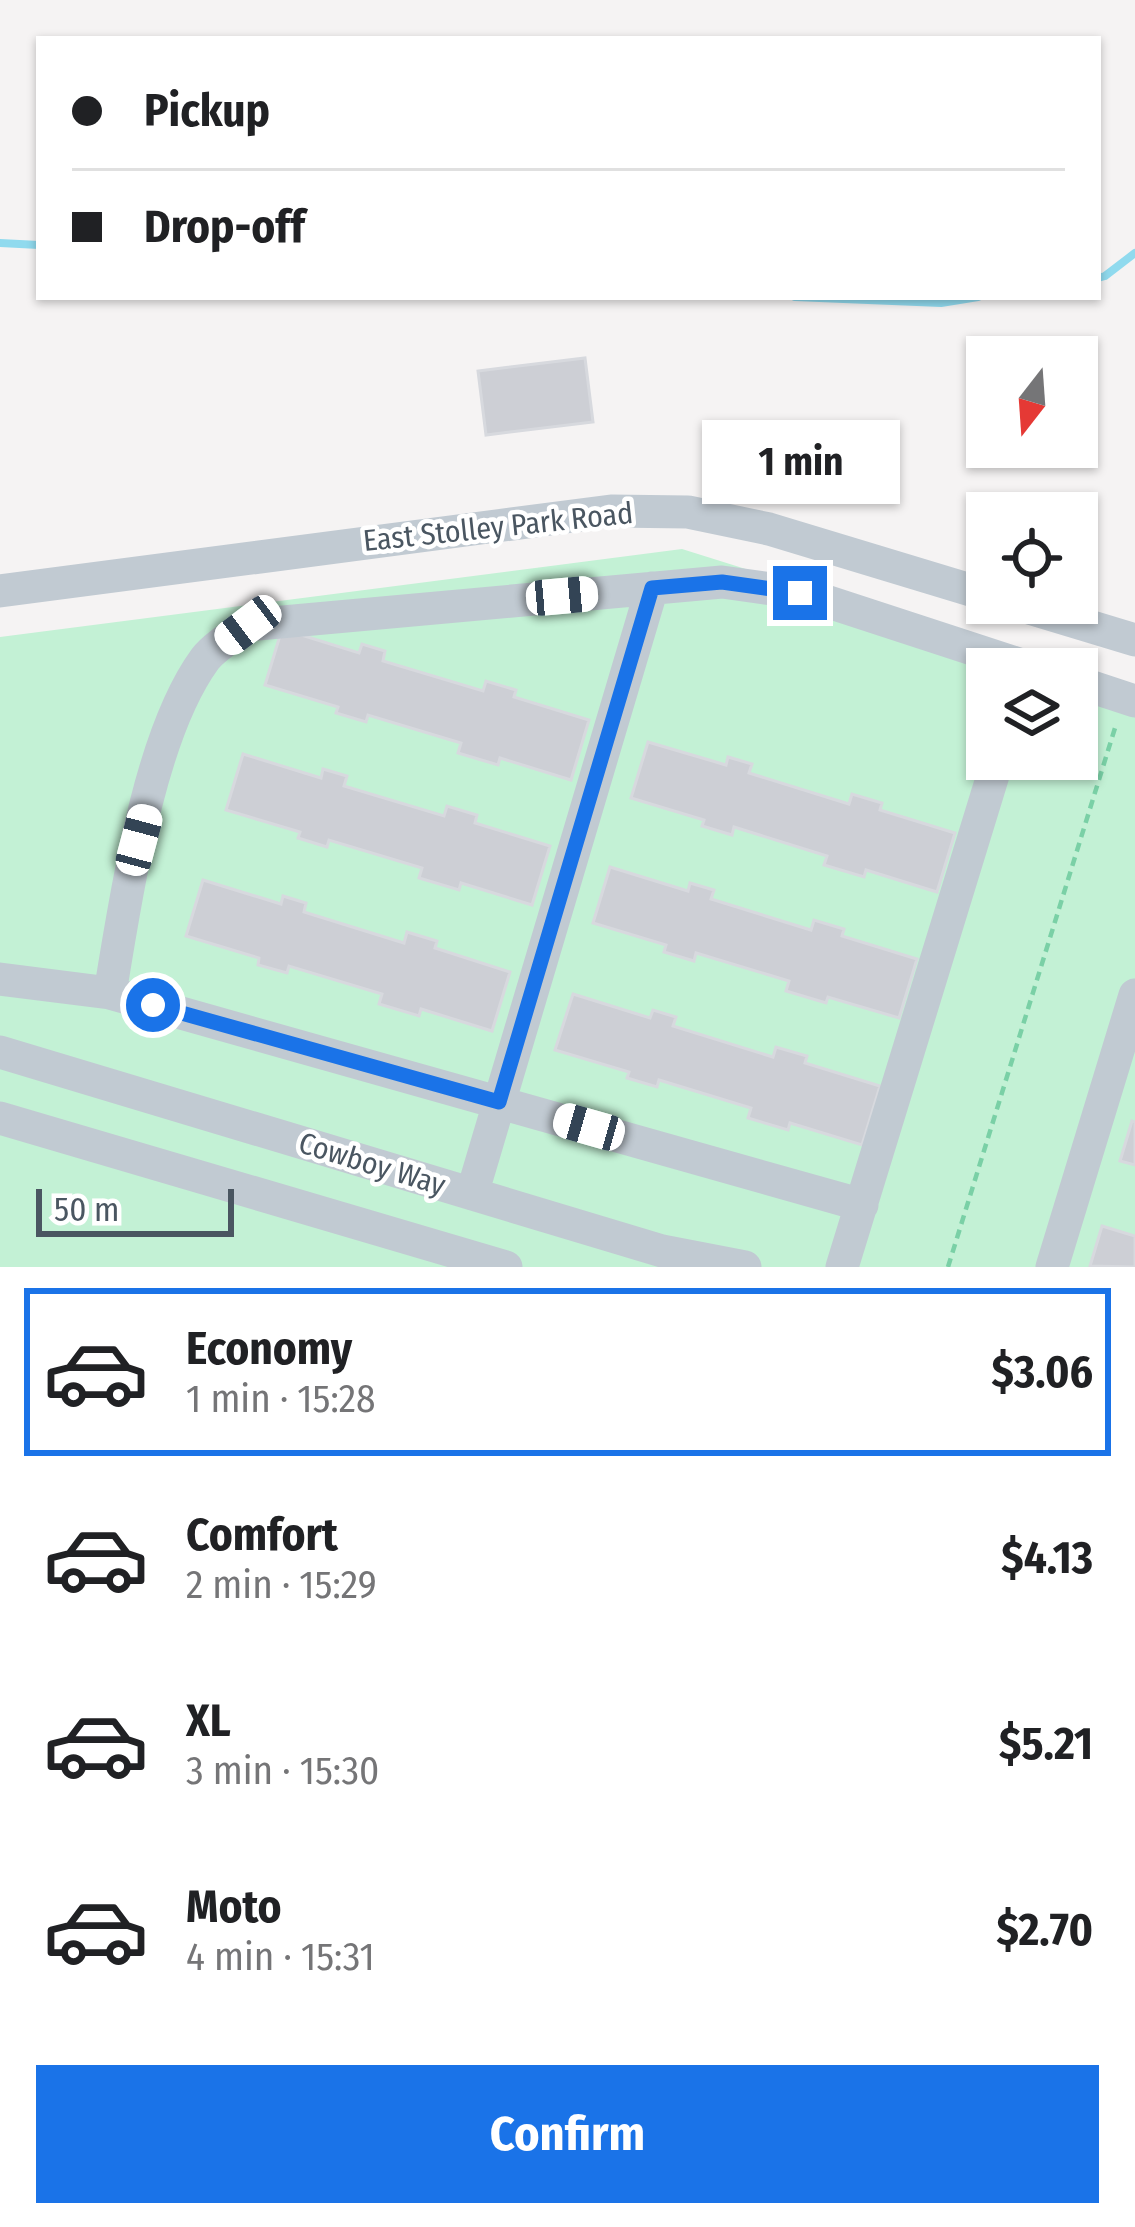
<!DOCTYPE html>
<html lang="en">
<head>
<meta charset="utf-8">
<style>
	body { margin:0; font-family:"Fira Sans Condensed",sans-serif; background:#f6f6f6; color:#202124; height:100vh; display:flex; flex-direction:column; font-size:45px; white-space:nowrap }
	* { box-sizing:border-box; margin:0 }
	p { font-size:39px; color:#757577 }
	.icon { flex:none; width:66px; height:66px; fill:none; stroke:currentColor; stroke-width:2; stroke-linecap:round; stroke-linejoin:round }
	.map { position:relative; height:1267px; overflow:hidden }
	.sheet { display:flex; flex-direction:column; background:#fff; flex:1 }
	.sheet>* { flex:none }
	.guide { position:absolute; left:36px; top:36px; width:1065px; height:264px; border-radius:0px; box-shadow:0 3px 9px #0004; display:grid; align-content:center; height:264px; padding:0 36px; background:#fff }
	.needle { width:78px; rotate:197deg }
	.buttons { position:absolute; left:966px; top:336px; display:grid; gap:24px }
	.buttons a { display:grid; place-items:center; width:132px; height:132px; border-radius:0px; background:#fff; box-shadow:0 3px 9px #0004; font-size:60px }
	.scale { position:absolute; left:36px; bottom:30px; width:198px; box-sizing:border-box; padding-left:12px; border:6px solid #4a5661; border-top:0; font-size:33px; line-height:42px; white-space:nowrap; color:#4a5661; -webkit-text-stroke:9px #fff; paint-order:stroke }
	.end { position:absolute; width:54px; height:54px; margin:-27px; border:15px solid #1a73e8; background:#fff; box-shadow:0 0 0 6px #fff }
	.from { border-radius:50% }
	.bubble { position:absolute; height:84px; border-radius:0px; background:#fff; box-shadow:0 3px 9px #0004; font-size:39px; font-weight:700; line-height:84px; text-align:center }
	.car { position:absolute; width:36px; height:72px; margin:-36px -18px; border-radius:15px; box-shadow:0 0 9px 3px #0007; background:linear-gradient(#fff 24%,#345 0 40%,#fff 0 76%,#345 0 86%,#fff 0) }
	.guide b { display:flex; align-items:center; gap:42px; height:114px; font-size:45px }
	.guide b+b { border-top:3px solid #e0e0e0 }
	.guide i { width:30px; height:30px; background:#202124 }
	ul { padding:21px 0 0; list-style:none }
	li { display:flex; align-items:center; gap:36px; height:168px; margin:0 24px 18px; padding:0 12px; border:6px solid transparent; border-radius:0px }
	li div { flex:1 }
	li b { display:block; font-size:45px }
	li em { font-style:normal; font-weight:700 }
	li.current { border-color:#1a73e8 }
	li>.icon { width:108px; height:108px; stroke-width:1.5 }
	.action { display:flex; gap:24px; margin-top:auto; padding:24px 36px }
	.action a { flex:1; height:138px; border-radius:0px; background:#1a73e8; color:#fff; font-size:48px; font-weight:700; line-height:138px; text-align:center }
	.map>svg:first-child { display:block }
	.green { fill:#c3f1d5 }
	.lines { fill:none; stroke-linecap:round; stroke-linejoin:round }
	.stream { stroke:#90daee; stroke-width:8 }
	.building { fill:#cdcfd5; stroke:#d7d9de; stroke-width:3 }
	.path { stroke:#7ad0a6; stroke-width:4.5; stroke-dasharray:9 6; stroke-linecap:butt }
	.minor { stroke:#c1cad2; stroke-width:33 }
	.route { stroke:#1a73e8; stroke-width:15 }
	.labels { text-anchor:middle; stroke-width:9; stroke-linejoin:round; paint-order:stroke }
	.street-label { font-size:30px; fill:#4a5661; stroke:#fff }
</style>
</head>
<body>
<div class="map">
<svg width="1135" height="1267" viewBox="0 0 1135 1267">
	<rect width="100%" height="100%" fill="#f5f3f3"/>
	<path class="green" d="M 682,549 L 1064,669 L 987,669 L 987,759 L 1077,759 L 1077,673 L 1135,691 L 1135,1267 L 0,1267 L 0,637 Z"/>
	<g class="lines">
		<path class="stream" d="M 0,243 L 39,245
			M 1098,278 L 1105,276 L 1135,253
			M 795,297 L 941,303 L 978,297"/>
	</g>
	<path class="building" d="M 585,358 L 593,422 L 486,435 L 478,371 Z
		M 1042,447 L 1063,447 L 1057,466 L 1038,461 Z
		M 282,629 L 359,653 L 362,644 L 385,651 L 383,661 L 483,691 L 486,681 L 516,690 L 514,697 L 589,720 L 571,780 L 500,758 L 498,765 L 458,753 L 461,743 L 368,715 L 366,722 L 336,713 L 338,707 L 265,685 Z
		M 648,742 L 726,765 L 728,757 L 752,764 L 749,773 L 849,804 L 852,794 L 882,803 L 880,810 L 955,833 L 937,892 L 866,870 L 864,877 L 824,865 L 827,856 L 734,827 L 732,835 L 702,826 L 704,820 L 631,798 Z
		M 243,754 L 321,778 L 323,769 L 347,776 L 344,786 L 444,816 L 447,806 L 477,815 L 475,823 L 550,846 L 532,905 L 461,883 L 459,890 L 419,878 L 422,868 L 329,840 L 327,847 L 298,838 L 300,832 L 226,810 Z
		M 610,867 L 688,891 L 690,883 L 714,890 L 711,899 L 811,930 L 814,920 L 844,929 L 842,936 L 917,959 L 899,1018 L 828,997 L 826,1003 L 786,991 L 789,981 L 696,953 L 694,961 L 664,952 L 666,945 L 593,923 Z
		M 203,880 L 281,904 L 283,896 L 306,903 L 304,912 L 404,943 L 407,932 L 437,941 L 435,948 L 510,972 L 492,1031 L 421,1009 L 419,1016 L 379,1004 L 382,994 L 289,966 L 287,973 L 258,965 L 259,958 L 186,936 Z
		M 573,994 L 650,1018 L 653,1010 L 676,1017 L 673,1026 L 773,1057 L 776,1047 L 807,1056 L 805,1063 L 880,1086 L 862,1145 L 790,1123 L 788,1130 L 748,1118 L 751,1108 L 659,1080 L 657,1087 L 627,1078 L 629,1072 L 555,1050 Z
		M 1132,1121 L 1135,1122 L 1135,1165 L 1120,1161 Z
		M 1102,1226 L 1135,1236 L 1135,1267 L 1090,1266 Z"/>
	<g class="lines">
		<path class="path" d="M 948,1267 L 1115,728"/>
		<path class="minor" d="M 0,591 L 611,511 L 688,512 L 769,529 L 987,595
			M 1013,603 L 1135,640
			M 1077,682 L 1135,701
			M 0,979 L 110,993 L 862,1205
			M 110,993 C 126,898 148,737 205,659 C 215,646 234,635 248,625 L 722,582 L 801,593 L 1034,669
			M 0,1052 L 662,1251 L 745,1267
			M 0,1118 L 506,1267
			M 472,1194 L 652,588
			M 842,1267 L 998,759
			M 1052,1267 L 1135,995"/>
	</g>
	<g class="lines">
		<path class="route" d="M 153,1005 L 499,1102 L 652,588 L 722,582 L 800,593"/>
	</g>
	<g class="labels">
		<g class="street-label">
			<text transform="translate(498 527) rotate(-6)" y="10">East Stolley Park Road</text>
			<text transform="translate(372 1164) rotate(17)" y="10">Cowboy Way</text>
		</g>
	</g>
</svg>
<div class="buttons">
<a><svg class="needle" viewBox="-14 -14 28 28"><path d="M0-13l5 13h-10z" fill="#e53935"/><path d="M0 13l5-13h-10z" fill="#757577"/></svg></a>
<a><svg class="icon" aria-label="locate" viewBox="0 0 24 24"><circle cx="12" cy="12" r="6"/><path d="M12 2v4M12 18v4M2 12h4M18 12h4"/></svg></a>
<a><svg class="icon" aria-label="layers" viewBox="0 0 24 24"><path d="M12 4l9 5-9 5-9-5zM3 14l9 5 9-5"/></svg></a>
</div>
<div class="scale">50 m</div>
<i class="end from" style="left:153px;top:1005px"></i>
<i class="end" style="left:800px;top:593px"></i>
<div class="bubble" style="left:702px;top:420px;width:198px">1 min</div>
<i class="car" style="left:562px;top:596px;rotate:85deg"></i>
<i class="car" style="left:248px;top:625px;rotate:233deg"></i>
<i class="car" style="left:139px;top:840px;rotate:15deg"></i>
<i class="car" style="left:589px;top:1127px;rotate:286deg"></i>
<div class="guide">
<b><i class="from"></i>Pickup</b>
<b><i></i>Drop-off</b>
</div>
</div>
<section class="sheet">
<ul>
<li class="current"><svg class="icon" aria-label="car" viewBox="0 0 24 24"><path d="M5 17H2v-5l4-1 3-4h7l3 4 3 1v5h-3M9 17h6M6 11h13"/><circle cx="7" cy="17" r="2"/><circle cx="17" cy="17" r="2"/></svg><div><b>Economy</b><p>1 min · 15:28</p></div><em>$3.06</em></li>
<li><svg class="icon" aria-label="car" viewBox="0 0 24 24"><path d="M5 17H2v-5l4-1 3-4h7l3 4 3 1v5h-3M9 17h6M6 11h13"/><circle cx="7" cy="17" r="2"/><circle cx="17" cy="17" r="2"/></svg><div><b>Comfort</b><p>2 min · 15:29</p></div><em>$4.13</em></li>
<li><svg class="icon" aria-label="car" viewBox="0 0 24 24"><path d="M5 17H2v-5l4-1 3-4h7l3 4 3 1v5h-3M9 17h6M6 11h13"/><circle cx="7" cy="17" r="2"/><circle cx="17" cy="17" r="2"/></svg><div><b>XL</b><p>3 min · 15:30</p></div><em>$5.21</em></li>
<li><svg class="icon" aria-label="car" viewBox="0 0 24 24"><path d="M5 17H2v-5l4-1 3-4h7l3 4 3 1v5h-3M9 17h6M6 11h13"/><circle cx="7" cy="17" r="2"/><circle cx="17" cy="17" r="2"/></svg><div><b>Moto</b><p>4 min · 15:31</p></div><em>$2.70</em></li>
</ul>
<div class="action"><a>Confirm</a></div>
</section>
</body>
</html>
